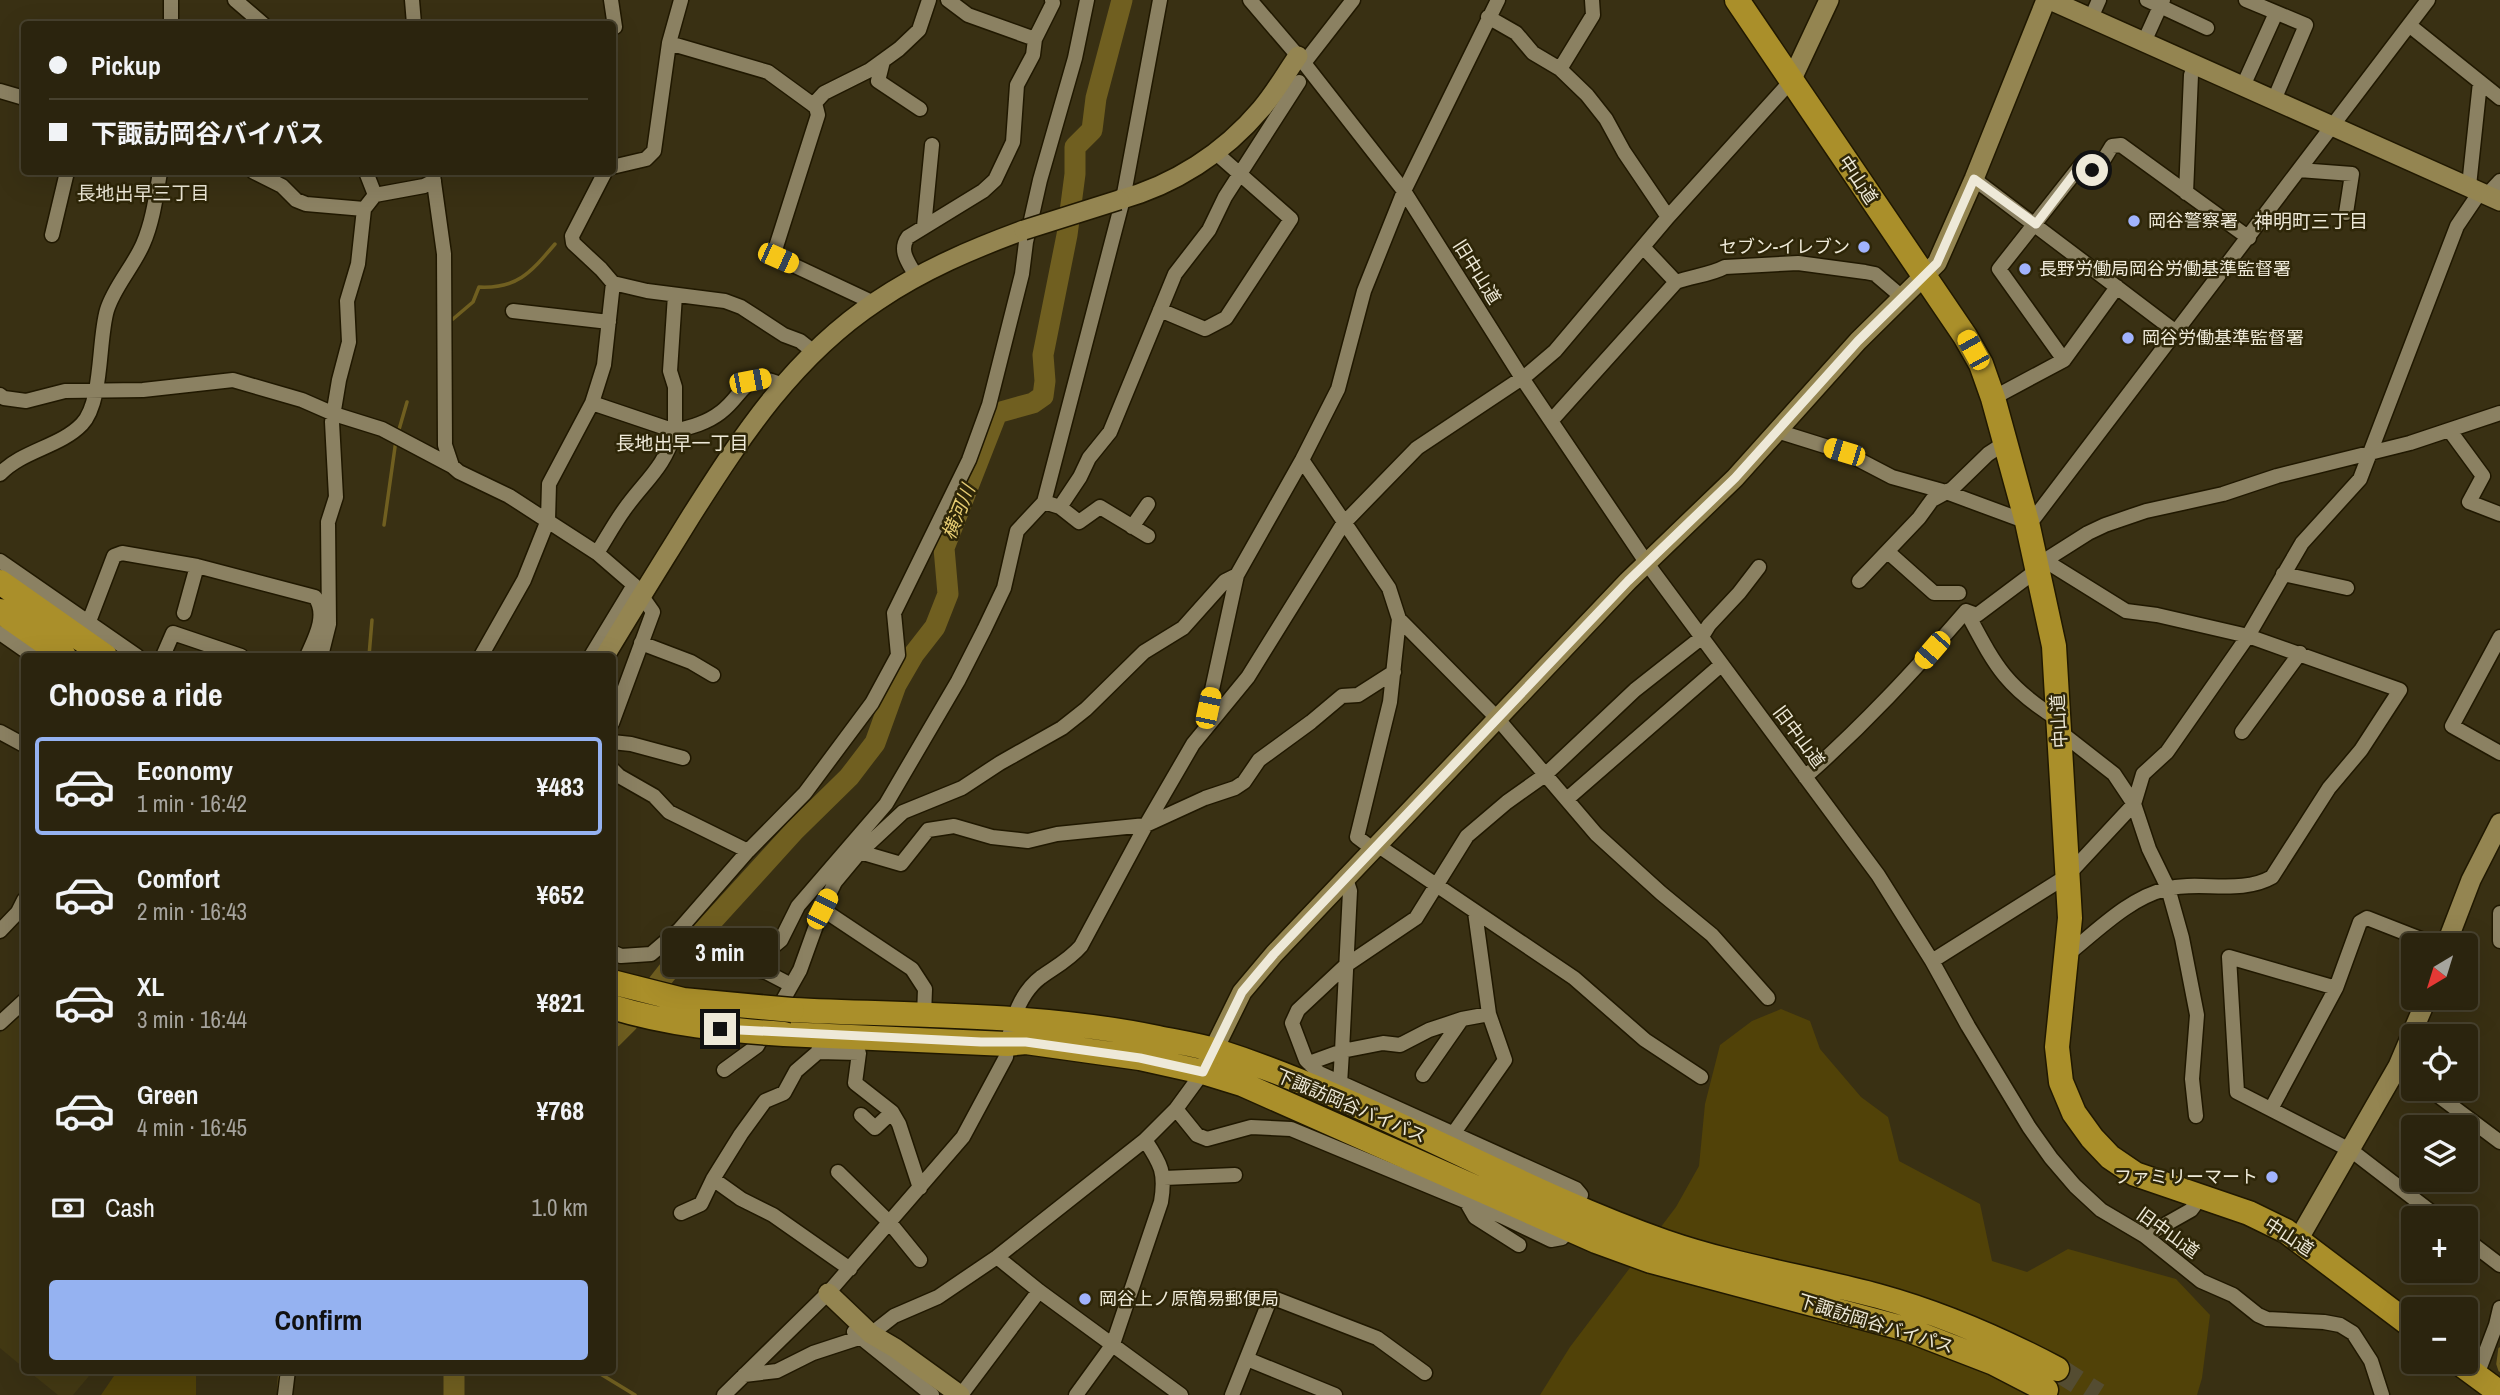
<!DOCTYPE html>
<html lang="en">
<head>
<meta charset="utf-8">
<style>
	body { margin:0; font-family:"Archivo Narrow","Noto Sans JP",sans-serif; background:#332c17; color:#f1f3f6; height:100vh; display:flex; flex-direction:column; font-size:26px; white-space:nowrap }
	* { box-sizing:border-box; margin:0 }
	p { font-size:23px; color:#a6a49e }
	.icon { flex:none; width:38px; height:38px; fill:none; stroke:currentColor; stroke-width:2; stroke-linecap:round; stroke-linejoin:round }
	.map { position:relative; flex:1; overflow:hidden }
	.panel { position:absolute; left:21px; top:653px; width:595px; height:721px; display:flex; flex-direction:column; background:#2b240e; border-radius:7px; box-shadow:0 7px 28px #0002,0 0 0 2px #47412e }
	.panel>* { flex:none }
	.hud { position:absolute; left:21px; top:21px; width:595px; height:154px; border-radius:7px; box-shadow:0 7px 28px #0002,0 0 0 2px #47412e; display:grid; align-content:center; height:154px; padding:0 28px; background:#2b240e }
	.needle { width:46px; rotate:218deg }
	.fabs { position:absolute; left:2401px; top:933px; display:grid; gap:14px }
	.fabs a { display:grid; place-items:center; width:77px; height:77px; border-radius:7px; background:#2b240e; box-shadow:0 7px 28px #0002,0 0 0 2px #47412e; font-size:35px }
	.end { position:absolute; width:32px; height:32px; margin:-16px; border:9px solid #eee9d8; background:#111; box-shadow:0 0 0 4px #111 }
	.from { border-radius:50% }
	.bubble { position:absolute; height:49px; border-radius:7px; background:#2b240e; box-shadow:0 7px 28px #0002,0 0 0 2px #47412e; font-size:23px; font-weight:700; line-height:49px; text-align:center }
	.car { position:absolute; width:21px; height:42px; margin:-21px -10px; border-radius:9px; box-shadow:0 0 5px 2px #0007; background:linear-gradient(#f5c518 24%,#345 0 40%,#f5c518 0 76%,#345 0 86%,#f5c518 0) }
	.hud b { display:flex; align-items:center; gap:24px; height:66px; font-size:26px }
	.hud b+b { border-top:2px solid #47412e }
	.hud i { width:18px; height:18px; background:#f1f3f6 }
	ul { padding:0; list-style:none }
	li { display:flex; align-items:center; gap:21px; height:98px; margin:0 14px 10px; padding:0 14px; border:4px solid transparent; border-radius:7px }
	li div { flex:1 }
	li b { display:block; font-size:26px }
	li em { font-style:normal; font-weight:700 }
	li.on { border-color:#95b2f1 }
	li>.icon { width:63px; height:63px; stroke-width:1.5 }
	h2 { padding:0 28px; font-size:32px; line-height:84px }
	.pay { display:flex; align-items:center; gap:18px; height:77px; padding:0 28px; font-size:26px }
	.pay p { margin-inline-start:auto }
	.button { display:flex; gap:14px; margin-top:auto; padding:14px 28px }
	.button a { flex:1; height:80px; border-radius:7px; background:#95b2f1; color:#111; font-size:28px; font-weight:700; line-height:80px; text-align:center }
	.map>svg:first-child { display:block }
	.built { fill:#433913 }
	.green { fill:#514208 }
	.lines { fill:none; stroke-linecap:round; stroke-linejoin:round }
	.stream { stroke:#705f20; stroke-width:3.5 }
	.river { stroke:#705f20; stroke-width:21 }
	.highway-tunnel { stroke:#544c31; stroke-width:24; stroke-dasharray:24 12; stroke-linecap:butt }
	.street-casing { stroke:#201800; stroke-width:17 }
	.secondary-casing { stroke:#201800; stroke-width:22 }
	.highway-casing { stroke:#201800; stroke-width:27 }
	.street { stroke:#8b8162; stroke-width:14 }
	.secondary { stroke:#948551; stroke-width:19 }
	.highway { stroke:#aa8f2a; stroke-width:24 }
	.secondary-bridge-casing { stroke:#201800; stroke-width:22; stroke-linecap:butt }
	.highway-bridge-casing { stroke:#201800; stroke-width:27; stroke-linecap:butt }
	.secondary-bridge { stroke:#948551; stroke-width:19 }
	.highway-bridge { stroke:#aa8f2a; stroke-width:24 }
	.route { stroke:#eee9d8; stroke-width:9 }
	.poi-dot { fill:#a1b3fd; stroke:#2e2608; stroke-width:2.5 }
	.labels { text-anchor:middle; stroke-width:5; stroke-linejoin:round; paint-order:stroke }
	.street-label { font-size:18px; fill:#eee9d8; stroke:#2e2608 }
	.poi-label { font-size:18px; fill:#eee9d8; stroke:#2e2608; text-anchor:start }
	.neighbourhood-label { font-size:19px; fill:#eee9d8; stroke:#2e2608 }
	.water-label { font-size:19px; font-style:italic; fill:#e6cc72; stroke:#2e2608 }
</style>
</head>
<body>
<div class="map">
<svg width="2500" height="1395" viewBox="0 0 2500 1395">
	<rect width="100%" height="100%" fill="#393013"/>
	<path class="built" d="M 24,1012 L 24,1368 L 0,1348 L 0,1033 Z
		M 27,1370 L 94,1370 L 73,1395 L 58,1395 Z"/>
	<path class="green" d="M 1781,1009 L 1810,1021 L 1820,1049 L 1861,1097 L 1888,1117 L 1899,1161 L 1980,1204 L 1992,1261 L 2027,1272 L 2068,1249 L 2176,1279 L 2210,1315 L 2202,1378 L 2197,1395 L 1540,1395 L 1570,1347 L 1676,1207 L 1699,1166 L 1705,1104 L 1720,1045 L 1752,1021 Z
		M 118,1370 L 196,1370 L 196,1395 L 101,1395 Z"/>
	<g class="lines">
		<path class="stream" d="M 453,319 L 473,302 L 479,287 C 518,289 531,272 555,244
			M 398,433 L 407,402
			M 384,525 L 396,440
			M 369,656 L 372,620
			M 2500,1349 L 2498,1364 L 2500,1370
			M 565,1370 L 593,1370
			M 594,1370 L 635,1395
			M 279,1389 L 280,1370"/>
		<path class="river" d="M 612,1038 L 628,1022 L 675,962 L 795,830 L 849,777 L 875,743 L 896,685 L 914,654 L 935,627 L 948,594 L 944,548 L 997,413 L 1033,403 L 1043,396 L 1045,381 L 1043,355 L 1067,235 L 1075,174 L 1075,147 L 1092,130 L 1096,98 L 1122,0
			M 454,1370 L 454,1395"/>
		<path class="highway-tunnel" d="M 2057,1369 L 2098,1395"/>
		<g class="street-casing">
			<path id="street" d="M 235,0 L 263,24
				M 412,0 L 414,24
				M 611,0 L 615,27
				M 948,0 L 968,15 L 1035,39
				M 1250,0 L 1304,63 L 1404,191 L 1522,378 L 1646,562 L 1878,875 L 1932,961 L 1968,1026 L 2029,1127 L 2051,1158 L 2075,1186 L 2101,1210 L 2145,1236 L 2201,1281 L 2233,1295 L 2258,1315 L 2267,1319 L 2324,1322 L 2340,1325 L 2353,1333 L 2371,1361 L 2382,1395
				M 2147,0 L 2207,28
				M 2246,0 L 2306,25 L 2274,100
				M 1488,17 L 1516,33 L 1533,53 L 1560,69 L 1587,95 L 1606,119 L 1624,152 L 1668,217
				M 2091,18 L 2099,0
				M 171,24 L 171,0
				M 2409,25 L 2500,98
				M 2144,42 L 2163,0
				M 669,43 L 768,72 L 816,107 L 818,115 L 775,250 L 778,258 L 874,303
				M 883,61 L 878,81 L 920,109
				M 1304,63 L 1353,0
				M 1560,69 L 1593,15 L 1592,0
				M 2243,86 L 2276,13
				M 0,91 L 24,98
				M 813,105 L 824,93 L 870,70 L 899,49 L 919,30 L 929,0
				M 612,167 L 646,159 L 654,151 L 669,43 L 681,0
				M 2299,170 L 2352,174 L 2346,213
				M 254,172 L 282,186 L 296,200 L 306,204 L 364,209
				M 366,172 L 375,195
				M 433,175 L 444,254 L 445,445 L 452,466
				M 1974,179 L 2176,332
				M 2469,186 L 2480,82
				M 2186,193 L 2191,75 L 2195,65
				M 2487,195 L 2500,181
				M 924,227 L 932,145
				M 52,235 L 67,172
				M 1643,247 L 1676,282
				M 916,276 C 909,263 898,251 908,237 L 983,191 L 995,180 L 1013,142 L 1017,85 L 1033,55 L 1035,39 L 1053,3 L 1052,0
				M 613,283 L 647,291 L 725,301 L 741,307 L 784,335 L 800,341 L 814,352
				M 1160,310 L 1205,329 L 1226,318 L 1291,219 L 1216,153
				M 513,311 L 609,322
				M 2064,360 L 1999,269 L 2081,165 L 2092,170 L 2098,169 L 2112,146 L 2121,145 L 2249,238
				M 0,395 L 4,398 L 26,401 L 65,391 L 143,390 L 233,380 L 302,400 L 334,414 L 382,429 L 452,466 L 459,472 L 509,496 L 597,553 L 634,585 L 653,612 L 612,723
				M 1993,398 L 2064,360 L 2117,287
				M 592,403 L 675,431 L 675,387 L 670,371 L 675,295
				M 1551,421 L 1676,282 C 1692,276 1710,275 1725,267 L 1798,263 L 1865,272 L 1875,274 L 1902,297
				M 1777,431 L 1844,452 L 1892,477 L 1946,492 L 2027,522 L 2035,517 L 2428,0
				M 2450,431 L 2483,476 L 2469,502 L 2500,514
				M 1302,460 L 1389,588 L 1399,619 L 1390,702 L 1357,837 L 1373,849 L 1383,849 L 1574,978 L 1645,1040 L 1701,1077
				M 0,474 C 23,450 60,447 82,424 C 103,402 98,340 107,310 C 114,287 133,267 143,244 C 153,221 156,196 160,172
				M 1044,502 L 1060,507 L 1080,477 L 1089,458 L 1110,432 L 1175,274 L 1209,230 L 1225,197 L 1299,82
				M 1060,507 L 1079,522 L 1100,507 L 1148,536
				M 1132,527 L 1148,504
				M 1888,552 L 1934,593 L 1959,593
				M 597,553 C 606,539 614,524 624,510 C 645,480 664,469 675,431 C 691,427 707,423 721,412 C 745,394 745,367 782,385
				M 2047,559 L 2052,565 L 2126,611 L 2157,615 L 2248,636 L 2400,690 L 2361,750 L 2329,788 L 2272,877 C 2241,895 2198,880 2166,889 C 2129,898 2097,931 2068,954
				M 0,561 L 137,656
				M 2283,574 L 2347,588
				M 1859,581 L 1919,518 L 1932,500 L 1952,489 L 1988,454 L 2005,443
				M 1966,611 C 1995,665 2004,686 2059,720
				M 184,613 L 197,566
				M 1399,619 L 1497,718 L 1596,834 L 1661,893 L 1712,935 L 1768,998
				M 88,624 L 114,556 L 122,553 L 197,566 L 315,597 C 328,615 315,638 307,656
				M 319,628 L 329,624 L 328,522 L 336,497 L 332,422 L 339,380 L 349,342 L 347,301 L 358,264 L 364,209 L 375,195 L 424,186 L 434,181
				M 0,633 L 33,656
				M 2500,637 L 2452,726 L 2500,753
				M 641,643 L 691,662 L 713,675
				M 163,656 L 173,633 L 241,656
				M 321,656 L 329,624
				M 481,656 L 524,580 L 548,520 L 549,484 L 592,403 L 604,365 L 613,283 L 601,269 L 573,243 L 572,236 L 605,172
				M 591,656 L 634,585
				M 1212,719 L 1208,708 L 1237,575 L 1302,460 L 1338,389 L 1364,291 L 1404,191 L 1498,0
				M 2059,731 L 2114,774 L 2134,804 L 2149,849 L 2168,888 L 2182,938 L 2197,1015 L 2192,1079 L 2196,1116
				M 0,732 L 24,745
				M 2242,732 L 2300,653
				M 612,742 L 631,744 L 683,758
				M 612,769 L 619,776 L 654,796 L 669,812 L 748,851
				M 1805,777 C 1865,724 1914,671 1966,611 L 1977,615 L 2037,570 L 2047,559 L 2088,533 L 2105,525 L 2146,511 L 2223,494 L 2277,476 L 2410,443 L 2500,413
				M 1567,799 L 1721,665
				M 860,852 L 901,864 L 928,830 L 954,826 L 992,837 L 1028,841 L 1057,834 L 1146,825 L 1205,798 L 1235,788 L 1244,782 L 1259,760 L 1311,722 L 1342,696 L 1358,695 L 1394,672
				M 822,909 L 912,969 L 925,989 L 924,1016
				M 1475,912 L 1489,1014
				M 2500,913 L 2500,941
				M 0,931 L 18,912 L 24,900
				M 612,952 L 621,956 L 651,954 L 679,930 L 748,851 L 805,793 L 872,703 L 898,655 L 894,613 L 969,460 L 989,405 L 1022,274 L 1026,242 L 1040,180 L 1075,58 L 1087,0
				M 1932,961 L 2067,876 L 2134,804 L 2143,774 L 2167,752 L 2248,636 L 2302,543 L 2360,479 L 2457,226 L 2480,192
				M 746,968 L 766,972 L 791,985
				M 766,972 L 764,954 L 781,940 L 798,906 L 886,804 L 958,681 L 984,630 L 1004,588 L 1017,531 L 1044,502 L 1123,199 L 1160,0
				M 2336,988 L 2360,922 L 2367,918 L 2436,945
				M 0,1023 L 24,1001
				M 820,1042 L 818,1052 L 859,1053 L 855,1083 L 892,1112
				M 1309,1063 L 1342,1051 L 1350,891 L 1345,876
				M 2398,1066 L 2413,1077
				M 724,1070 L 757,1046 L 800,970 L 822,909 L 835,882 L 860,852 L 903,812 L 962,788 L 1000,763 L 1062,728 L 1086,709 L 1144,652 L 1183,628 L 1225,581 L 1237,575
				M 1423,1075 L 1462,1019 L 1489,1014 L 1505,1060 L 1453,1134
				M 1340,1084 L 1342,1051 L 1383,1043 L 1400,1045 L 1429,1030 L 1462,1019
				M 2428,1088 L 2500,1142
				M 1176,1109 L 1197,1135 L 1207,1139 L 1251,1127 L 1291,1129 L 1501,1216 L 1551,1240 L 1562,1238
				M 2271,1109 L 2336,988 L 2229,957 L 2237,1092 L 2352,1151 L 2439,1218
				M 861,1115 L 875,1128 L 892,1112 L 899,1124 L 920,1188
				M 838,1172 L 890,1223 L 920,1260
				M 1164,1178 L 1235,1175
				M 713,1179 L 741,1199 L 773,1215 L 850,1269
				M 1581,1195 L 1576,1189 L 1319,1073 L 1306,1060 L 1292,1023 L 1298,1010 L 1345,966 L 1416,918 L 1467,836 L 1507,802 L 1545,775 L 1635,690 L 1701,638 L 1709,625 L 1739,593 L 1759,567
				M 1467,1203 L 1475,1217 L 1519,1245
				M 681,1213 L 701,1204 L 713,1179 L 741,1134 L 765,1101 L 784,1093 L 796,1071 L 818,1052
				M 2145,1236 L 2191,1210 L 2202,1195
				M 2466,1239 L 2500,1265
				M 997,1257 L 1039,1291 L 1181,1395
				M 854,1332 L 932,1395
				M 1247,1359 L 1335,1395
				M 744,1375 L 777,1371 L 813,1353 L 871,1334 L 894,1316 L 938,1297 L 997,1257 L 1145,1140 L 1176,1109 L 1203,1072
				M 2477,1375 L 2496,1325 L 2500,1308
				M 285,1395 L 288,1370
				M 724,1395 L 828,1293 L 963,1137 L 1006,1057 C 1009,1029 1017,995 1041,977 C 1055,967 1069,960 1081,946 L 1146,825 L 1193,744 L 1248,677 L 1343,524 L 1417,448 L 1528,374 L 1555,351 L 1668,217 L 1791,81
				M 961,1395 L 1039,1291
				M 1076,1395 L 1113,1344 L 1161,1202 C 1166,1173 1161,1164 1145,1140
				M 1232,1395 L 1271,1297 L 1377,1338 L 1425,1373"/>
		</g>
		<g class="secondary-casing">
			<path id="secondary" d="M 2050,0 L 2500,201
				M 1791,81 L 1829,0
				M 1119,200 C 1174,185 1224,153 1261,109 C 1275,93 1286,73 1298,56
				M 605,656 C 633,609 662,563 691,516 C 743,434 794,356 877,301 C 923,270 972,249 1024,230
				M 2446,945 L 2471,880 L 2500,823
				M 1207,1063 L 1242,992 L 1274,954 L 1628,581 L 1735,478 L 1858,341 L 1937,263 L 1974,179 L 2046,0
				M 2298,1240 L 2398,1066 L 2427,998
				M 828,1293 L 871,1334 L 895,1348 L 960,1395"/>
		</g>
		<g class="highway-casing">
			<path id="highway" d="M 1737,0 L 1965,336 L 1981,364 L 1993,398 L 2027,522 L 2054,646 L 2070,918 L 2057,1047 L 2061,1082 L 2074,1113 L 2092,1138 L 2110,1157 L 2135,1174 L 2249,1213 L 2286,1231 L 2413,1327
				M 0,582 L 105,656
				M 0,611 L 64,656
				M 792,1010 C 914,1016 1039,1013 1158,1038 C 1177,1042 1198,1045 1217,1051 C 1371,1100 1511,1188 1665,1242 C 1734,1266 1807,1277 1878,1296 C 1940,1313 2000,1339 2057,1369
				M 784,1034 L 1007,1044 L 1026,1042 L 1140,1058 L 1203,1072 L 1242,1084 L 1596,1241 L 1651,1261 L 1906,1329 L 1994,1363 L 2046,1390
				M 2458,1362 L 2500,1393"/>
		</g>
		<use href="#street" class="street"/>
		<use href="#secondary" class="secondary"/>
		<use href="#highway" class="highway"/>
		<g class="secondary-bridge-casing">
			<path id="secondary-bridge" d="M 1024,230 L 1119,200"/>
		</g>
		<g class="highway-bridge-casing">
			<path id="highway-bridge" d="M 612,982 L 683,1000 L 792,1010
				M 612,1007 C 668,1024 725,1030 784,1034"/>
		</g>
		<use href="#secondary-bridge" class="secondary-bridge"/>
		<use href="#highway-bridge" class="highway-bridge"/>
	</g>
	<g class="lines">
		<path class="route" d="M 720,1029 L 981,1042 L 1026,1042 L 1140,1058 L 1203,1072 L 1242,992 L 1274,954 L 1628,581 L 1735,478 L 1858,341 L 1937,263 L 1974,179 L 2036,224 L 2081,165 L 2092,170"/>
	</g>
	<g class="poi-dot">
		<circle cx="2134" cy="221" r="7"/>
		<circle cx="1864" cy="247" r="7"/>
		<circle cx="2025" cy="269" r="7"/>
		<circle cx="2128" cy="338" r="7"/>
		<circle cx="2272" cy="1177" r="7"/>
		<circle cx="1085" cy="1299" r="7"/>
	</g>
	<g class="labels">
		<g class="street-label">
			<text transform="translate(1858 180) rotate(56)" y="6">中山道</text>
			<text transform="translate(1477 272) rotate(58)" y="6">旧中山道</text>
			<text transform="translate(2059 721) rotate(-93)" y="6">中山道</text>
			<text transform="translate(1799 737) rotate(53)" y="6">旧中山道</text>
			<text transform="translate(1351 1106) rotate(23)" y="6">下諏訪岡谷バイパス</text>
			<text transform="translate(2168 1233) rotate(36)" y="6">旧中山道</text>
			<text transform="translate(2289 1237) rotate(33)" y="6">中山道</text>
			<text transform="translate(1876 1324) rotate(17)" y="6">下諏訪岡谷バイパス</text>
		</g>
		<g class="poi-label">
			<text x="2148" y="227">岡谷警察署</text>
			<text x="1850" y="253" text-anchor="end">セブン-イレブン</text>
			<text x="2039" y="275">長野労働局岡谷労働基準監督署</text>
			<text x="2142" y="344">岡谷労働基準監督署</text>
			<text x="2258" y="1183" text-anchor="end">ファミリーマート</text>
			<text x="1099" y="1305">岡谷上ノ原簡易郵便局</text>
		</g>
		<g class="neighbourhood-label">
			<text x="143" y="200">長地出早三丁目</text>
			<text x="2311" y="228">神明町三丁目</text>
			<text x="682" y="450">長地出早一丁目</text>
		</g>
		<g class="water-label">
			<text transform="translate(958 512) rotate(-68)" y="7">横河川</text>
		</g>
	</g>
</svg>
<div class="fabs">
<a><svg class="needle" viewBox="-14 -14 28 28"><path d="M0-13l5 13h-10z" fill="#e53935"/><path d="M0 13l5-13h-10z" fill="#a6a49e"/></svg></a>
<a><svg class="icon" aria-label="locate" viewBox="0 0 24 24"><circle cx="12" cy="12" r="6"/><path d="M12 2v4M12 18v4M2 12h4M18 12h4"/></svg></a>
<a><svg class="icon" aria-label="layers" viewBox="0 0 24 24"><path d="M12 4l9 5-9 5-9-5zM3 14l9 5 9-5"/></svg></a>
<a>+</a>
<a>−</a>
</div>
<i class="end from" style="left:2092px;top:170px"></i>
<i class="end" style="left:720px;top:1029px"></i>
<div class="bubble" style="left:662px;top:928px;width:116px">3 min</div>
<i class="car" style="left:778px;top:258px;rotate:114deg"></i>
<i class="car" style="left:1973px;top:350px;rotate:331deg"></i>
<i class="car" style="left:750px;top:381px;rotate:79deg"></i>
<i class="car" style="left:1844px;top:452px;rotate:287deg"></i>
<i class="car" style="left:1932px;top:650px;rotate:221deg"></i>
<i class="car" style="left:1208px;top:708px;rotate:12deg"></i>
<i class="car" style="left:822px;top:909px;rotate:27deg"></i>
<div class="hud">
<b><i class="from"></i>Pickup</b>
<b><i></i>下諏訪岡谷バイパス</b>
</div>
<section class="panel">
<h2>Choose a ride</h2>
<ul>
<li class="on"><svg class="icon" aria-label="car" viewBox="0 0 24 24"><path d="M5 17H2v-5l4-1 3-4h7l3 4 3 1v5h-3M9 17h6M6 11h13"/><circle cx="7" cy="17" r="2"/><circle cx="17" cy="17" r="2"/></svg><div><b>Economy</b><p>1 min · 16:42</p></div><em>¥483</em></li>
<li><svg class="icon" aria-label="car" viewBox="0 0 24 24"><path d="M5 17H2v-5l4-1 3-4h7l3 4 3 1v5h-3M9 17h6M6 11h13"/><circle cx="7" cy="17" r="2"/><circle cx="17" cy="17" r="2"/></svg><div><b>Comfort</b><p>2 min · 16:43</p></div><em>¥652</em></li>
<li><svg class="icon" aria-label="car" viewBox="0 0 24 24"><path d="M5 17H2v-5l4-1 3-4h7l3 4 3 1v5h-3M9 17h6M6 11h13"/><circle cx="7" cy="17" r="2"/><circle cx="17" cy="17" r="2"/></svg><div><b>XL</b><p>3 min · 16:44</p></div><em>¥821</em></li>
<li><svg class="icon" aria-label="car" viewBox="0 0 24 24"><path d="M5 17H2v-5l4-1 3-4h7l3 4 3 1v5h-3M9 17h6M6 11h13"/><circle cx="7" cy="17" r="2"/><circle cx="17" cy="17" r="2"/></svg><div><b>Green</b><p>4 min · 16:45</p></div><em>¥768</em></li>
</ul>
<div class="pay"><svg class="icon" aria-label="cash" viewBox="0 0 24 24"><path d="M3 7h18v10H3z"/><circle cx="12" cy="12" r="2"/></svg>Cash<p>1.0 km</p></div>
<div class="button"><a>Confirm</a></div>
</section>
</div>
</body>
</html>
